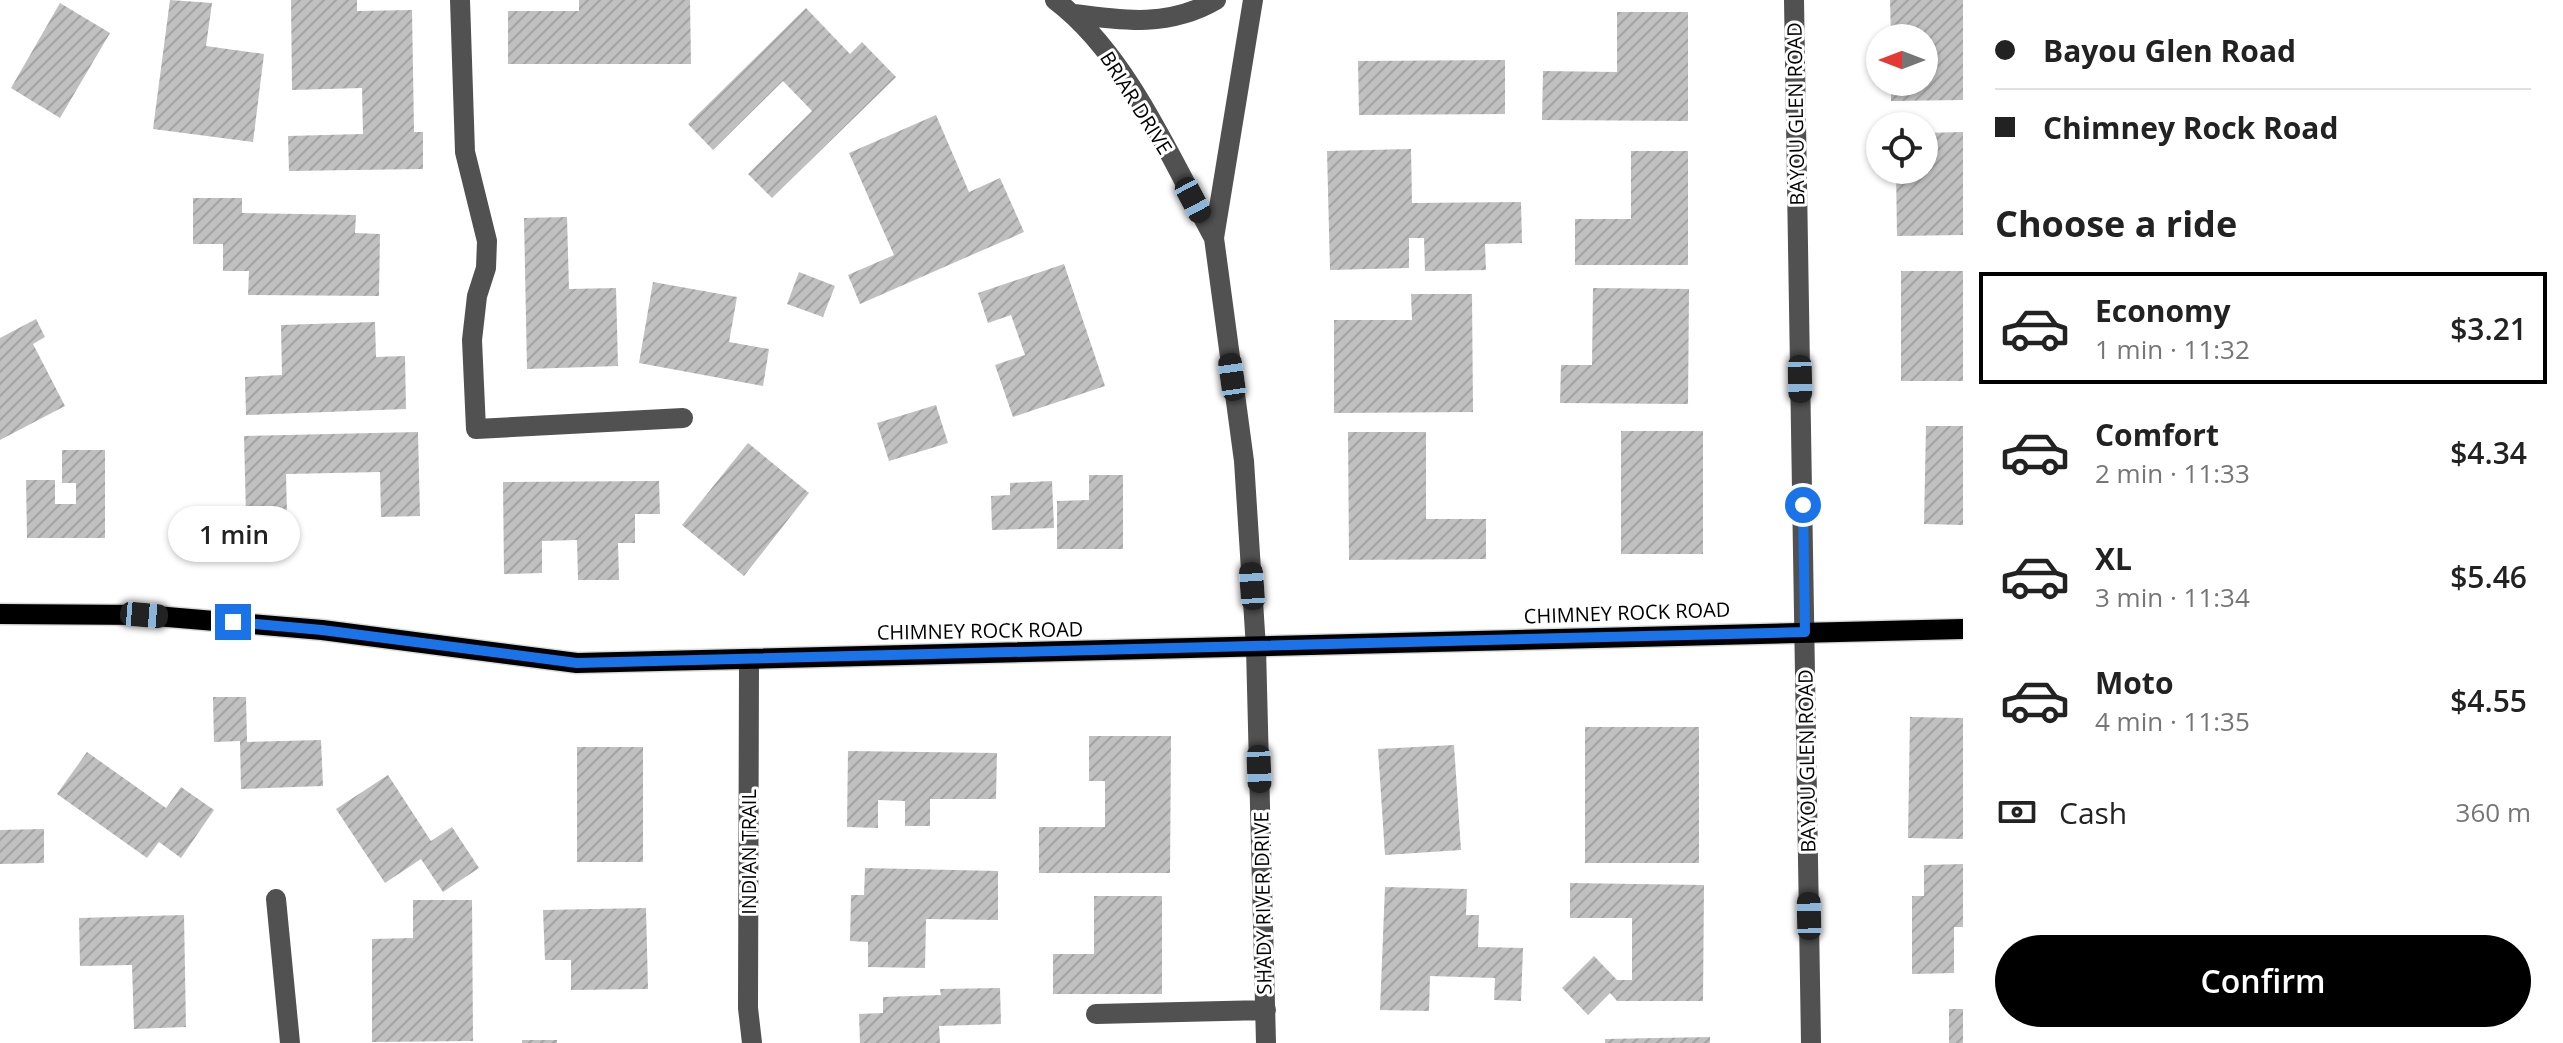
<!DOCTYPE html>
<html lang="en">
<head>
<meta charset="utf-8">
<style>
	body { margin:0; font-family:"Open Sans",sans-serif; background:#f6f6f6; color:#222; height:100vh; display:flex; flex-direction:column; font-size:30px; white-space:nowrap }
	* { box-sizing:border-box; margin:0 }
	p { font-size:26px; color:#767676 }
	.icon { flex:none; width:44px; height:44px; fill:none; stroke:currentColor; stroke-width:2; stroke-linecap:round; stroke-linejoin:round }
	.map { position:relative; flex:1; overflow:hidden }
	.details { display:flex; flex-direction:column; background:#fff; width:600px }
	.details>* { flex:none }
	.top-card { display:grid; align-content:center; height:176px; padding:0 32px; background:#fff }
	.needle { width:52px; rotate:270deg }
	.controls { position:absolute; left:1866px; top:24px; display:grid; gap:16px }
	.controls a { display:grid; place-items:center; width:72px; height:72px; border-radius:50%; background:#fff; box-shadow:0 2px 6px #0004; font-size:40px }
	.end { position:absolute; width:36px; height:36px; margin:-18px; border:10px solid #1a73e8; background:#fff; box-shadow:0 0 0 4px #fff }
	.from { border-radius:50% }
	.bubble { position:absolute; height:56px; border-radius:28px; background:#fff; box-shadow:0 2px 6px #0004; font-size:26px; font-weight:600; line-height:56px; text-align:center }
	.car { position:absolute; width:24px; height:48px; margin:-24px -12px; border-radius:10px; box-shadow:0 0 6px 2px #0007; background:linear-gradient(#222 24%,#8ab4d8 0 40%,#222 0 76%,#8ab4d8 0 86%,#222 0) }
	.top-card b { display:flex; align-items:center; gap:28px; height:76px; font-size:30px }
	.top-card b+b { border-top:2px solid #e0e0e0 }
	.top-card i { width:20px; height:20px; background:#222 }
	ul { padding:0; list-style:none }
	li { display:flex; align-items:center; gap:24px; height:112px; margin:0 16px 12px; padding:0 16px; border:4px solid transparent; border-radius:0px }
	li div { flex:1 }
	li b { display:block; font-size:30px }
	li em { font-style:normal; font-weight:600 }
	li.selected { border-color:#000 }
	li>.icon { width:72px; height:72px; stroke-width:1.5 }
	h2 { padding:0 32px; font-size:36px; line-height:96px }
	.pay { display:flex; align-items:center; gap:20px; height:88px; padding:0 32px; font-size:30px }
	.pay p { margin-inline-start:auto }
	.button { display:flex; gap:16px; margin-top:auto; padding:16px 32px }
	.button a { flex:1; height:92px; border-radius:48px; background:#000; color:#fff; font-size:32px; font-weight:600; line-height:92px; text-align:center }
	main { display:flex; flex:1; min-height:0 }
	.map>svg:first-child { display:block }
	.building { fill:url(#building-hatch) }
	.lines { fill:none; stroke-linecap:round; stroke-linejoin:round }
	.major-casing { stroke:#dbdbdb; stroke-width:23 }
	.minor { stroke:#515151; stroke-width:20 }
	.major { stroke:#000; stroke-width:20 }
	.route { stroke:#1a73e8; stroke-width:10 }
	.labels { text-anchor:middle; stroke-width:6; stroke-linejoin:round; paint-order:stroke }
	.street-label { font-size:20px; fill:#000; stroke:#fff }
</style>
</head>
<body>
<main>
<div class="map">
<svg width="1963" height="1043" viewBox="0 0 1963 1043">
	<defs>
		<pattern id="building-hatch" width="6" height="6" patternUnits="userSpaceOnUse" patternTransform="scale(2)"><rect width="6" height="6" fill="#c0c0c0"/><path d="M-1 1l2-2M0 6l6-6M5 7l2-2" fill="none" stroke="#a3a3a3"/></pattern>
	</defs>
	<rect width="100%" height="100%" fill="#fff"/>
	<path class="building" d="M 170,0 L 212,3 L 206,46 L 264,54 L 253,142 L 153,129 Z
		M 291,0 L 357,0 L 357,11 L 412,10 L 414,132 L 423,132 L 423,169 L 289,171 L 288,136 L 363,134 L 362,88 L 292,90 Z
		M 579,0 L 690,0 L 691,64 L 508,64 L 508,11 L 579,11 Z
		M 1890,0 L 1963,0 L 1963,100 L 1891,101 L 1891,82 L 1924,82 L 1924,38 L 1891,38 Z
		M 60,3 L 110,33 L 60,118 L 11,88 Z
		M 806,8 L 850,54 L 862,42 L 896,77 L 772,198 L 748,174 L 812,111 L 783,81 L 713,150 L 688,124 Z
		M 1617,12 L 1688,12 L 1688,121 L 1542,120 L 1543,71 L 1617,72 Z
		M 1505,60 L 1505,114 L 1359,115 L 1358,61 Z
		M 936,115 L 969,192 L 1000,178 L 1024,232 L 860,304 L 848,275 L 894,255 L 849,153 Z
		M 1963,132 L 1963,235 L 1897,236 L 1896,170 L 1924,170 L 1924,133 Z
		M 1411,149 L 1412,203 L 1521,202 L 1522,243 L 1485,244 L 1486,270 L 1425,271 L 1424,238 L 1409,238 L 1409,268 L 1330,270 L 1327,151 Z
		M 1631,151 L 1688,151 L 1688,265 L 1575,265 L 1575,219 L 1631,219 Z
		M 193,198 L 242,198 L 242,213 L 356,215 L 355,233 L 380,234 L 379,296 L 248,295 L 249,271 L 223,271 L 223,244 L 193,244 Z
		M 567,217 L 569,289 L 616,288 L 618,366 L 527,369 L 524,218 Z
		M 1064,264 L 1105,386 L 1013,417 L 995,365 L 1025,355 L 1011,315 L 988,323 L 978,293 Z
		M 1901,271 L 1963,271 L 1963,381 L 1901,381 Z
		M 799,272 L 835,286 L 823,317 L 787,304 Z
		M 653,282 L 737,297 L 729,342 L 769,349 L 763,386 L 639,363 Z
		M 1593,288 L 1689,289 L 1688,404 L 1560,403 L 1561,365 L 1592,365 Z
		M 1411,294 L 1472,294 L 1473,412 L 1334,413 L 1334,320 L 1412,320 Z
		M 36,319 L 45,337 L 33,344 L 65,406 L 0,440 L 0,338 Z
		M 375,322 L 376,357 L 405,356 L 406,409 L 246,415 L 245,377 L 282,375 L 281,325 Z
		M 936,405 L 948,443 L 889,461 L 877,423 Z
		M 1926,426 L 1963,426 L 1963,525 L 1924,524 Z
		M 1621,431 L 1703,431 L 1703,554 L 1621,554 Z
		M 418,432 L 420,516 L 381,517 L 380,472 L 286,474 L 287,513 L 246,514 L 244,436 Z
		M 1348,432 L 1426,432 L 1426,519 L 1486,519 L 1486,559 L 1349,560 Z
		M 748,443 L 809,493 L 744,576 L 682,525 Z
		M 62,450 L 105,450 L 105,538 L 27,538 L 26,480 L 55,480 L 55,504 L 76,504 L 76,483 L 62,483 Z
		M 1089,475 L 1123,475 L 1123,549 L 1057,549 L 1057,501 L 1089,500 Z
		M 659,481 L 660,514 L 635,514 L 635,543 L 618,543 L 619,580 L 578,580 L 577,540 L 542,541 L 542,573 L 504,574 L 503,482 Z
		M 1052,481 L 1054,528 L 992,530 L 991,496 L 1010,495 L 1010,483 Z
		M 213,697 L 246,697 L 247,742 L 321,740 L 323,786 L 241,789 L 240,741 L 214,742 Z
		M 1910,717 L 1963,718 L 1963,839 L 1908,838 Z
		M 1585,727 L 1699,727 L 1699,863 L 1585,863 Z
		M 1089,736 L 1171,736 L 1170,873 L 1039,873 L 1039,827 L 1105,827 L 1105,781 L 1089,781 Z
		M 1454,745 L 1461,850 L 1385,855 L 1378,749 Z
		M 577,747 L 643,747 L 643,862 L 577,862 Z
		M 848,751 L 997,753 L 996,799 L 930,799 L 930,826 L 905,826 L 905,801 L 878,800 L 878,828 L 847,827 Z
		M 87,752 L 166,808 L 181,787 L 214,810 L 181,858 L 159,842 L 147,858 L 57,794 Z
		M 388,775 L 431,841 L 452,827 L 479,868 L 443,892 L 421,859 L 385,883 L 336,809 Z
		M 44,829 L 44,863 L 0,864 L 0,830 Z
		M 1963,864 L 1963,927 L 1954,927 L 1954,973 L 1912,974 L 1912,896 L 1924,896 L 1924,865 Z
		M 865,868 L 998,871 L 998,920 L 926,919 L 925,968 L 868,967 L 868,942 L 850,941 L 851,895 L 864,895 Z
		M 1570,883 L 1704,885 L 1703,1001 L 1617,1001 L 1610,993 L 1588,1015 L 1562,988 L 1594,956 L 1617,980 L 1632,980 L 1632,918 L 1570,918 Z
		M 1385,887 L 1467,889 L 1466,915 L 1479,915 L 1478,947 L 1523,948 L 1521,1001 L 1494,1000 L 1495,978 L 1430,976 L 1429,1011 L 1380,1010 Z
		M 1094,896 L 1162,896 L 1162,994 L 1053,994 L 1053,954 L 1094,954 Z
		M 413,900 L 472,900 L 473,1041 L 372,1042 L 372,939 L 413,938 Z
		M 646,908 L 648,989 L 571,990 L 571,960 L 545,960 L 543,910 Z
		M 184,915 L 186,1027 L 134,1029 L 132,965 L 80,966 L 79,918 Z
		M 1000,988 L 1001,1024 L 939,1026 L 940,1043 L 860,1043 L 859,1014 L 883,1013 L 883,997 L 941,995 L 940,989 Z
		M 1949,1009 L 1963,1009 L 1963,1043 L 1949,1043 Z
		M 1710,1037 L 1710,1043 L 1605,1043 L 1605,1039 Z
		M 522,1040 L 557,1040 L 557,1043 L 522,1043 Z"/>
	<g class="lines">
		<g class="major-casing">
			<path id="major" d="M 0,614 L 144,615 L 322,630 L 577,663 L 1963,629"/>
		</g>
		<path class="minor" d="M 460,0 L 465,152 L 487,241 L 486,268 L 477,296 L 472,340 L 476,429 L 683,418
			M 1055,0 C 1127,54 1172,161 1214,238
			M 1253,0 L 1214,238 L 1244,461 L 1256,648 L 1266,1043
			M 1794,0 L 1811,1043
			M 1074,14 C 1124,21 1170,27 1216,0
			M 749,661 L 748,1008 L 752,1043
			M 276,899 L 290,1043
			M 1096,1014 L 1266,1010"/>
		<use href="#major" class="major"/>
	</g>
	<g class="lines">
		<path class="route" d="M 233,622 L 322,630 L 577,663 L 1805,632 L 1803,505"/>
	</g>
	<g class="labels">
		<g class="street-label">
			<text transform="translate(1136 103) rotate(58)" y="7">BRIAR DRIVE</text>
			<text transform="translate(1796 114) rotate(-91)" y="7">BAYOU GLEN ROAD</text>
			<text transform="translate(1627 613) rotate(-2)" y="7">CHIMNEY ROCK ROAD</text>
			<text transform="translate(980 631) rotate(-1)" y="7">CHIMNEY ROCK ROAD</text>
			<text transform="translate(1807 761) rotate(-91)" y="7">BAYOU GLEN ROAD</text>
			<text transform="translate(749 852) rotate(-90)" y="7">INDIAN TRAIL</text>
			<text transform="translate(1263 903) rotate(-91)" y="7">SHADY RIVER DRIVE</text>
		</g>
	</g>
</svg>
<div class="controls">
<a><svg class="needle" viewBox="-14 -14 28 28"><path d="M0-13l5 13h-10z" fill="#e53935"/><path d="M0 13l5-13h-10z" fill="#767676"/></svg></a>
<a><svg class="icon" aria-label="locate" viewBox="0 0 24 24"><circle cx="12" cy="12" r="6"/><path d="M12 2v4M12 18v4M2 12h4M18 12h4"/></svg></a>
</div>
<i class="end from" style="left:1803px;top:505px"></i>
<i class="end" style="left:233px;top:622px"></i>
<div class="bubble" style="left:168px;top:506px;width:132px">1 min</div>
<i class="car" style="left:1193px;top:200px;rotate:152deg"></i>
<i class="car" style="left:1232px;top:377px;rotate:352deg"></i>
<i class="car" style="left:1800px;top:379px;rotate:179deg"></i>
<i class="car" style="left:1252px;top:586px;rotate:356deg"></i>
<i class="car" style="left:144px;top:615px;rotate:95deg"></i>
<i class="car" style="left:1259px;top:769px;rotate:178deg"></i>
<i class="car" style="left:1809px;top:916px;rotate:359deg"></i>
</div>
<section class="details">
<div class="top-card">
<b><i class="from"></i>Bayou Glen Road</b>
<b><i></i>Chimney Rock Road</b>
</div>
<h2>Choose a ride</h2>
<ul>
<li class="selected"><svg class="icon" aria-label="car" viewBox="0 0 24 24"><path d="M5 17H2v-5l4-1 3-4h7l3 4 3 1v5h-3M9 17h6M6 11h13"/><circle cx="7" cy="17" r="2"/><circle cx="17" cy="17" r="2"/></svg><div><b>Economy</b><p>1 min · 11:32</p></div><em>$3.21</em></li>
<li><svg class="icon" aria-label="car" viewBox="0 0 24 24"><path d="M5 17H2v-5l4-1 3-4h7l3 4 3 1v5h-3M9 17h6M6 11h13"/><circle cx="7" cy="17" r="2"/><circle cx="17" cy="17" r="2"/></svg><div><b>Comfort</b><p>2 min · 11:33</p></div><em>$4.34</em></li>
<li><svg class="icon" aria-label="car" viewBox="0 0 24 24"><path d="M5 17H2v-5l4-1 3-4h7l3 4 3 1v5h-3M9 17h6M6 11h13"/><circle cx="7" cy="17" r="2"/><circle cx="17" cy="17" r="2"/></svg><div><b>XL</b><p>3 min · 11:34</p></div><em>$5.46</em></li>
<li><svg class="icon" aria-label="car" viewBox="0 0 24 24"><path d="M5 17H2v-5l4-1 3-4h7l3 4 3 1v5h-3M9 17h6M6 11h13"/><circle cx="7" cy="17" r="2"/><circle cx="17" cy="17" r="2"/></svg><div><b>Moto</b><p>4 min · 11:35</p></div><em>$4.55</em></li>
</ul>
<div class="pay"><svg class="icon" aria-label="cash" viewBox="0 0 24 24"><path d="M3 7h18v10H3z"/><circle cx="12" cy="12" r="2"/></svg>Cash<p>360 m</p></div>
<div class="button"><a>Confirm</a></div>
</section>
</main>
</body>
</html>
